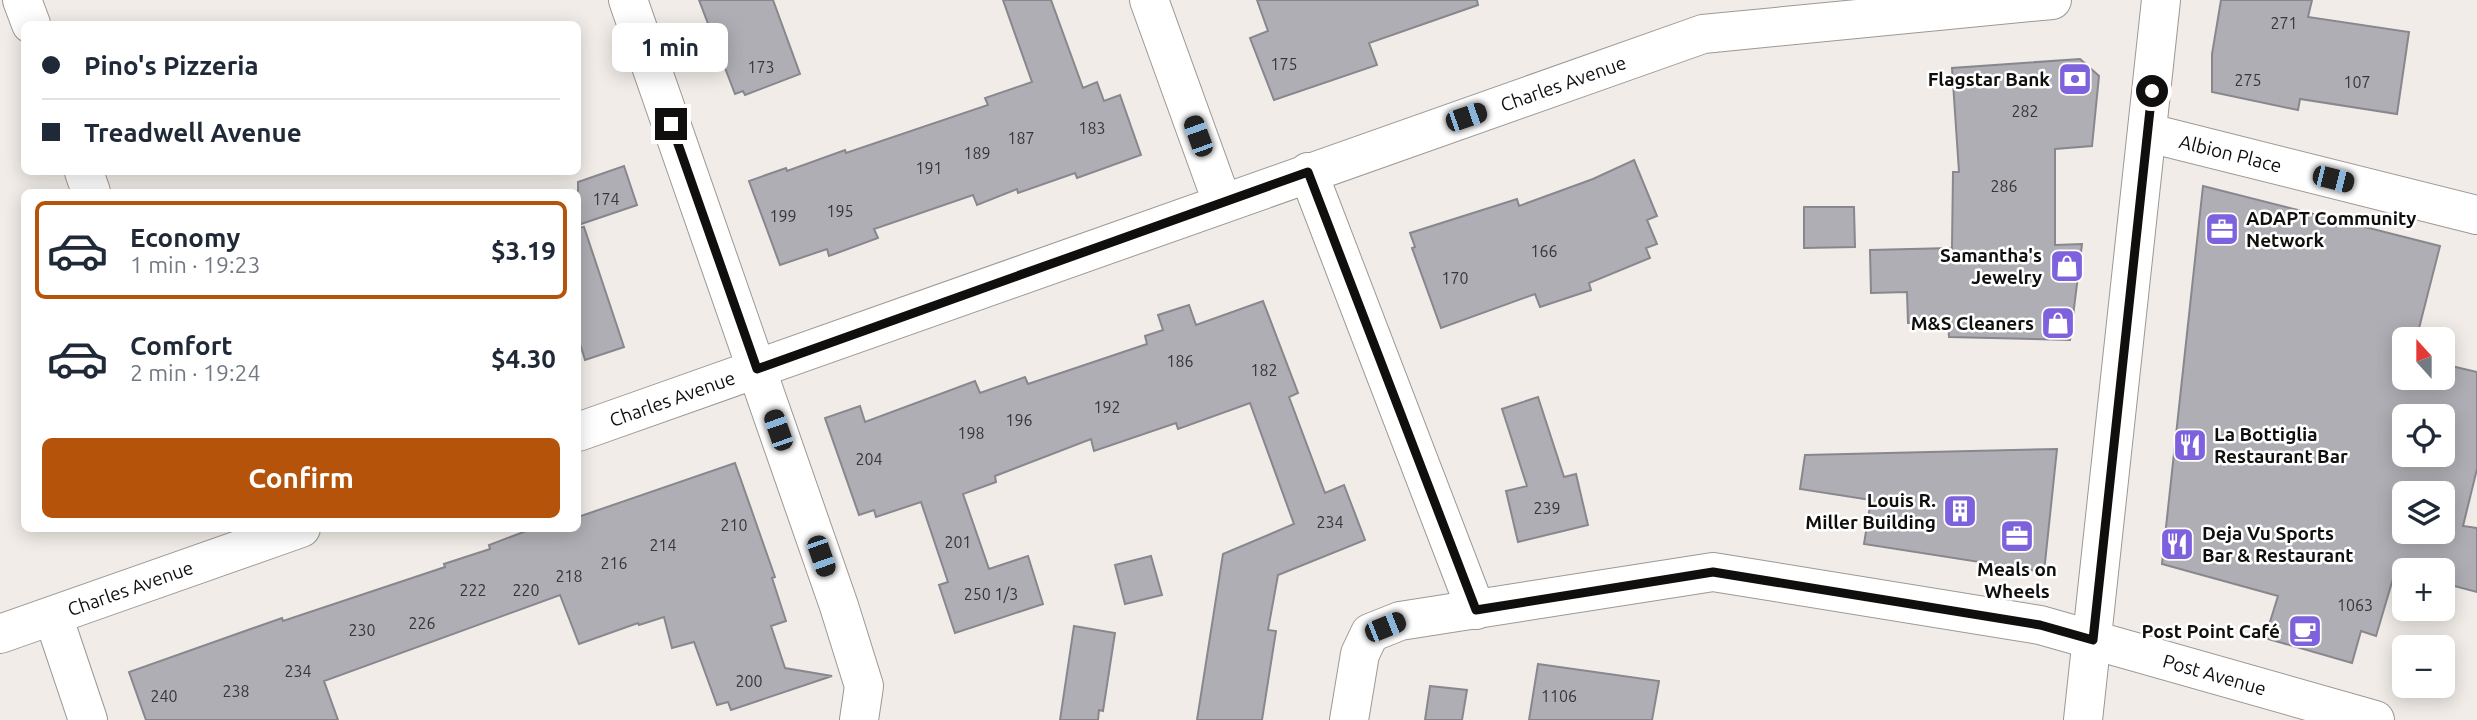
<!DOCTYPE html>
<html lang="en">
<head>
<meta charset="utf-8">
<style>
	body { margin:0; font-family:Ubuntu,sans-serif; background:#f6f6f7; color:#1f2937; height:100vh; display:flex; flex-direction:column; font-size:26px; white-space:nowrap }
	* { box-sizing:border-box; margin:0 }
	p { font-size:23px; color:#747a83 }
	.icon { flex:none; width:38px; height:38px; fill:none; stroke:currentColor; stroke-width:2; stroke-linecap:round; stroke-linejoin:round }
	.map { position:relative; flex:1; overflow:hidden }
	.details { position:absolute; left:21px; top:189px; width:560px; height:343px; display:flex; flex-direction:column; background:#fff; border-radius:10px; box-shadow:0 4px 18px #0003 }
	.details>* { flex:none }
	.top-card { position:absolute; left:21px; top:21px; width:560px; height:154px; border-radius:10px; box-shadow:0 4px 18px #0003; display:grid; align-content:center; height:154px; padding:0 21px; background:#fff }
	.needle { width:46px; rotate:339deg }
	.tools { position:absolute; left:2392px; top:327px; display:grid; gap:14px }
	.tools a { display:grid; place-items:center; width:63px; height:63px; border-radius:10px; background:#fff; box-shadow:0 4px 18px #0003; font-size:35px }
	.end { position:absolute; width:32px; height:32px; margin:-16px; border:9px solid #100f0d; background:#fff; box-shadow:0 0 0 4px #fff }
	.from { border-radius:50% }
	.bubble { position:absolute; height:49px; border-radius:10px; background:#fff; box-shadow:0 4px 18px #0003; font-size:23px; font-weight:600; line-height:49px; text-align:center }
	.car { position:absolute; width:21px; height:42px; margin:-21px -10px; border-radius:9px; box-shadow:0 0 5px 2px #0007; background:linear-gradient(#222 24%,#8ab4d8 0 40%,#222 0 76%,#8ab4d8 0 86%,#222 0) }
	.top-card b { display:flex; align-items:center; gap:24px; height:66px; font-size:26px }
	.top-card b+b { border-top:2px solid #e0e1e3 }
	.top-card i { width:18px; height:18px; background:#1f2937 }
	ul { padding:12px 0 0; list-style:none }
	li { display:flex; align-items:center; gap:21px; height:98px; margin:0 14px 10px; padding:0 7px; border:4px solid transparent; border-radius:10px }
	li div { flex:1 }
	li b { display:block; font-size:26px }
	li em { font-style:normal; font-weight:600 }
	li.on { border-color:#b45309 }
	li>.icon { width:63px; height:63px; stroke-width:1.5 }
	.primary-button { display:flex; gap:14px; margin-top:auto; padding:14px 21px }
	.primary-button a { flex:1; height:80px; border-radius:10px; background:#b45309; color:#fff; font-size:28px; font-weight:600; line-height:80px; text-align:center }
	.map>svg:first-child { display:block }
	.building { fill:#afaeb4; stroke:#87878d; stroke-width:2; fill-rule:evenodd }
	.lines { fill:none; stroke-linecap:round; stroke-linejoin:round }
	.minor-casing { stroke:#9d9894; stroke-width:40 }
	.minor { stroke:#fff; stroke-width:38 }
	.route { stroke:#100f0d; stroke-width:9 }
	.labels { text-anchor:middle; stroke-width:5; stroke-linejoin:round; paint-order:stroke }
	.number-label { font-size:16px; fill:#383737 }
	.poi-label { font-size:19px; font-weight:bold; fill:#100f0d; stroke:#fff; text-anchor:end }
	.street-label { font-size:19px; fill:#100f0d; stroke:#fff }
</style>
</head>
<body>
<div class="map">
<svg width="2477" height="720" viewBox="0 0 2477 720">
	<rect width="100%" height="100%" fill="#f1ece7"/>
	<path class="building" d="M 699,0 L 773,0 L 800,74 L 745,95 L 743,91 L 735,94 Z
		M 1003,0 L 1051,0 L 1083,88 L 1097,82 L 1104,101 L 1120,95 L 1141,155 L 1077,178 L 1075,173 L 1018,193 L 1017,189 L 977,205 L 973,195 L 874,229 L 878,238 L 829,256 L 827,249 L 780,265 L 749,181 L 786,168 L 787,171 L 845,150 L 846,153 L 988,105 L 985,98 L 1032,82 Z
		M 1257,0 L 1477,0 L 1478,5 L 1369,43 L 1377,65 L 1274,100 L 1250,38 L 1268,31 Z
		M 2221,0 L 2312,0 L 2308,17 L 2409,32 L 2397,114 L 2300,99 L 2298,110 L 2212,92 L 2212,54 Z
		M 2080,59 L 2099,76 L 2092,146 L 2055,149 L 2055,245 L 2082,244 L 2070,340 L 1949,337 L 1948,322 L 1908,323 L 1907,292 L 1871,293 L 1870,250 L 1952,248 L 1953,172 L 1959,172 L 1952,68 Z
		M 1634,160 L 1657,216 L 1647,220 L 1657,244 L 1646,248 L 1650,258 L 1589,283 L 1591,290 L 1540,307 L 1535,294 L 1441,328 L 1412,248 L 1415,247 L 1410,233 L 1517,199 L 1519,206 L 1593,179 Z
		M 624,166 L 637,205 L 578,225 L 578,182 Z
		M 2203,186 L 2440,246 L 2416,340 L 2404,340 L 2404,378 L 2443,378 L 2443,364 L 2477,372 L 2477,469 L 2463,526 L 2477,528 L 2477,592 L 2443,583 L 2443,570 L 2395,572 L 2376,636 L 2361,631 L 2352,663 L 2265,638 L 2278,596 L 2162,564 ZM 2404,416 L 2443,416 L 2443,455 L 2404,455 ZM 2404,494 L 2443,494 L 2443,532 L 2404,532 Z
		M 1804,207 L 1854,207 L 1855,247 L 1804,248 Z
		M 584,227 L 624,347 L 585,360 L 578,337 L 578,228 Z
		M 1263,301 L 1298,393 L 1289,397 L 1325,493 L 1344,485 L 1365,540 L 1278,575 L 1268,630 L 1276,631 L 1262,720 L 1197,720 L 1223,554 L 1294,524 L 1250,403 L 1178,429 L 1176,423 L 1094,451 L 1091,439 L 995,476 L 996,482 L 963,494 L 989,569 L 1028,556 L 1043,604 L 955,633 L 939,585 L 948,582 L 921,502 L 876,517 L 874,510 L 859,515 L 825,418 L 860,406 L 865,422 L 975,381 L 980,393 L 1025,377 L 1028,384 L 1147,344 L 1145,336 L 1163,330 L 1158,315 L 1189,305 L 1196,325 Z
		M 1538,397 L 1564,477 L 1576,474 L 1588,525 L 1518,542 L 1506,491 L 1527,486 L 1502,409 Z
		M 2057,449 L 2044,572 L 1864,544 L 1871,500 L 1800,489 L 1805,455 Z
		M 735,463 L 775,577 L 772,578 L 786,621 L 771,626 L 785,668 L 832,676 L 731,710 L 728,702 L 717,705 L 694,642 L 672,648 L 664,617 L 639,625 L 638,623 L 579,644 L 560,595 L 324,681 L 338,720 L 146,720 L 129,672 L 282,618 L 283,621 L 445,567 L 444,564 L 490,549 L 489,545 L 526,531 L 578,528 L 578,517 Z
		M 1151,556 L 1162,595 L 1125,604 L 1115,565 Z
		M 1074,626 L 1115,633 L 1103,711 L 1099,710 L 1098,720 L 1060,720 Z
		M 1538,664 L 1659,681 L 1652,720 L 1529,720 Z
		M 1430,686 L 1467,690 L 1462,720 L 1425,720 Z"/>
	<g class="lines">
		<g class="minor-casing">
			<g id="minor">
				<path d="M 22,0 L 31,24"/>
				<path d="M 628,0 L 839,606 L 864,686 L 859,720"/>
				<path d="M 1149,0 L 1222,202"/>
				<path id="s1" d="M 2149,133 L 2477,215"/>
				<path d="M 84,172 L 91,192"/>
				<path d="M 1308,172 L 1476,610"/>
				<path id="s2" d="M 578,432 L 1703,34 L 2052,0"/>
				<path d="M 53,616 L 88,720"/>
				<path id="s3" d="M 0,634 L 301,528"/>
				<path id="s4" d="M 1349,720 L 1360,654 L 1370,633 L 1400,621 L 1713,572 L 2040,625 L 2375,720"/>
				<path d="M 2083,720 L 2161,0"/>
			</g>
		</g>
		<use href="#minor" class="minor"/>
	</g>
	<g class="lines">
		<path class="route" d="M 671,124 L 757,369 L 1308,172 L 1476,610 L 1713,572 L 2040,625 L 2093,640 L 2152,91"/>
	</g>
	<defs>
		<g id="bank-square" transform="scale(1.75)"><rect x="-9" y="-9" width="18" height="18" rx="4" fill="#7e61dc" stroke="#fff"/><path d="M-6-4H6V4H-6ZM0-2.3a2.3 2.3 0 1 0 0 4.6a2.3 2.3 0 1 0 0-4.6Z" fill="#fff"/></g>
		<g id="office-square" transform="scale(1.75)"><rect x="-9" y="-9" width="18" height="18" rx="4" fill="#7e61dc" stroke="#fff"/><path d="M-6-3h4V-5.5h4V-3h4V5H-6ZM-1-4.5V-3h2v-1.5ZM-6 0V1H6V0Z" fill="#fff"/></g>
		<g id="shop-square" transform="scale(1.75)"><rect x="-9" y="-9" width="18" height="18" rx="4" fill="#7e61dc" stroke="#fff"/><path d="M-5-2.5h2.3a2.7 3.5 0 0 1 5.4 0H5L5.5 6h-11ZM-1.5-2.5h3a1.5 2.3 0 0 0-3 0Z" fill="#fff"/></g>
		<g id="restaurant-square" transform="scale(1.75)"><rect x="-9" y="-9" width="18" height="18" rx="4" fill="#7e61dc" stroke="#fff"/><path d="M-5-6h1v4h1v-4h1v4h1v-4h1v5L-1.5 .5V6h-2V.5L-5-1ZM5-6V6H3V1.5H1.5Q1.5-4 5-6Z" fill="#fff"/></g>
		<g id="building-square" transform="scale(1.75)"><rect x="-9" y="-9" width="18" height="18" rx="4" fill="#7e61dc" stroke="#fff"/><path d="M-4-6H4V6H1V3H-1V6H-4ZM-2.5-4.3h1.7v1.8h-1.7ZM.8-4.3h1.7v1.8H.8ZM-2.5-1h1.7V.8h-1.7ZM.8-1h1.7V.8H.8Z" fill="#fff"/></g>
		<g id="cafe-square" transform="scale(1.75)"><rect x="-9" y="-9" width="18" height="18" rx="4" fill="#7e61dc" stroke="#fff"/><path d="M-5.5-4.5H6V0H3Q3 3.5 0 3.5H-2.5Q-5.5 3.5-5.5 0ZM3-3.2v2h1.7v-2ZM-6 4.5H4V6H-6Z" fill="#fff"/></g>
	</defs>
	<g fill-rule="evenodd">
		<use href="#bank-square" x="2075" y="79"/>
		<use href="#office-square" x="2222" y="229"/>
		<use href="#shop-square" x="2067" y="266"/>
		<use href="#shop-square" x="2058" y="323"/>
		<use href="#restaurant-square" x="2190" y="445"/>
		<use href="#building-square" x="1960" y="511"/>
		<use href="#office-square" x="2017" y="536"/>
		<use href="#restaurant-square" x="2177" y="544"/>
		<use href="#cafe-square" x="2305" y="631"/>
	</g>
	<g class="labels">
		<g class="number-label">
			<text x="2284" y="29">271</text>
			<text x="1284" y="70">175</text>
			<text x="761" y="73">173</text>
			<text x="2248" y="86">275</text>
			<text x="2357" y="88">107</text>
			<text x="2025" y="117">282</text>
			<text x="1092" y="134">183</text>
			<text x="1021" y="144">187</text>
			<text x="977" y="159">189</text>
			<text x="929" y="174">191</text>
			<text x="2004" y="192">286</text>
			<text x="606" y="205">174</text>
			<text x="840" y="217">195</text>
			<text x="783" y="222">199</text>
			<text x="1544" y="257">166</text>
			<text x="1455" y="284">170</text>
			<text x="1180" y="367">186</text>
			<text x="1264" y="376">182</text>
			<text x="1107" y="413">192</text>
			<text x="1019" y="426">196</text>
			<text x="971" y="439">198</text>
			<text x="869" y="465">204</text>
			<text x="1547" y="514">239</text>
			<text x="1330" y="528">234</text>
			<text x="734" y="531">210</text>
			<text x="958" y="548">201</text>
			<text x="663" y="551">214</text>
			<text x="614" y="569">216</text>
			<text x="569" y="582">218</text>
			<text x="473" y="596">222</text>
			<text x="526" y="596">220</text>
			<text x="991" y="600">250 1/3</text>
			<text x="2355" y="611">1063</text>
			<text x="422" y="629">226</text>
			<text x="362" y="636">230</text>
			<text x="298" y="677">234</text>
			<text x="749" y="687">200</text>
			<text x="236" y="697">238</text>
			<text x="164" y="702">240</text>
			<text x="1559" y="702">1106</text>
		</g>
		<g class="poi-label">
			<text x="2050" y="86">Flagstar Bank</text>
			<text x="2246" y="225" text-anchor="start">ADAPT Community<tspan x="2246" dy="22">Network</tspan></text>
			<text x="2042" y="262">Samantha's<tspan x="2042" dy="22">Jewelry</tspan></text>
			<text x="2034" y="330">M&amp;S Cleaners</text>
			<text x="2214" y="441" text-anchor="start">La Bottiglia<tspan x="2214" dy="22">Restaurant Bar</tspan></text>
			<text x="1936" y="507">Louis R.<tspan x="1936" dy="22">Miller Building</tspan></text>
			<text x="2202" y="540" text-anchor="start">Deja Vu Sports<tspan x="2202" dy="22">Bar &amp; Restaurant</tspan></text>
			<text x="2017" y="576" text-anchor="middle">Meals on<tspan x="2017" dy="22">Wheels</tspan></text>
			<text x="2280" y="638">Post Point Café</text>
		</g>
		<g class="street-label">
			<text dy="7" stroke="none"><textPath href="#s2" startOffset="1045">Charles Avenue</textPath></text>
			<text dy="7" stroke="none"><textPath href="#s1" startOffset="84">Albion Place</textPath></text>
			<text dy="7" stroke="none"><textPath href="#s2" startOffset="100">Charles Avenue</textPath></text>
			<text dy="7" stroke="none"><textPath href="#s3" startOffset="138">Charles Avenue</textPath></text>
			<text dy="7" stroke="none"><textPath href="#s4" startOffset="952">Post Avenue</textPath></text>
		</g>
	</g>
</svg>
<div class="tools">
<a><svg class="needle" viewBox="-14 -14 28 28"><path d="M0-13l5 13h-10z" fill="#e53935"/><path d="M0 13l5-13h-10z" fill="#747a83"/></svg></a>
<a><svg class="icon" aria-label="locate" viewBox="0 0 24 24"><circle cx="12" cy="12" r="6"/><path d="M12 2v4M12 18v4M2 12h4M18 12h4"/></svg></a>
<a><svg class="icon" aria-label="layers" viewBox="0 0 24 24"><path d="M12 4l9 5-9 5-9-5zM3 14l9 5 9-5"/></svg></a>
<a>+</a>
<a>−</a>
</div>
<i class="end from" style="left:2152px;top:91px"></i>
<i class="end" style="left:671px;top:124px"></i>
<div class="bubble" style="left:612px;top:23px;width:116px">1 min</div>
<i class="car" style="left:1466px;top:117px;rotate:71deg"></i>
<i class="car" style="left:1198px;top:136px;rotate:340deg"></i>
<i class="car" style="left:2333px;top:179px;rotate:104deg"></i>
<i class="car" style="left:778px;top:430px;rotate:341deg"></i>
<i class="car" style="left:821px;top:556px;rotate:161deg"></i>
<i class="car" style="left:1385px;top:627px;rotate:68deg"></i>
<div class="top-card">
<b><i class="from"></i>Pino's Pizzeria</b>
<b><i></i>Treadwell Avenue</b>
</div>
<section class="details">
<ul>
<li class="on"><svg class="icon" aria-label="car" viewBox="0 0 24 24"><path d="M5 17H2v-5l4-1 3-4h7l3 4 3 1v5h-3M9 17h6M6 11h13"/><circle cx="7" cy="17" r="2"/><circle cx="17" cy="17" r="2"/></svg><div><b>Economy</b><p>1 min · 19:23</p></div><em>$3.19</em></li>
<li><svg class="icon" aria-label="car" viewBox="0 0 24 24"><path d="M5 17H2v-5l4-1 3-4h7l3 4 3 1v5h-3M9 17h6M6 11h13"/><circle cx="7" cy="17" r="2"/><circle cx="17" cy="17" r="2"/></svg><div><b>Comfort</b><p>2 min · 19:24</p></div><em>$4.30</em></li>
</ul>
<div class="primary-button"><a>Confirm</a></div>
</section>
</div>
</body>
</html>
